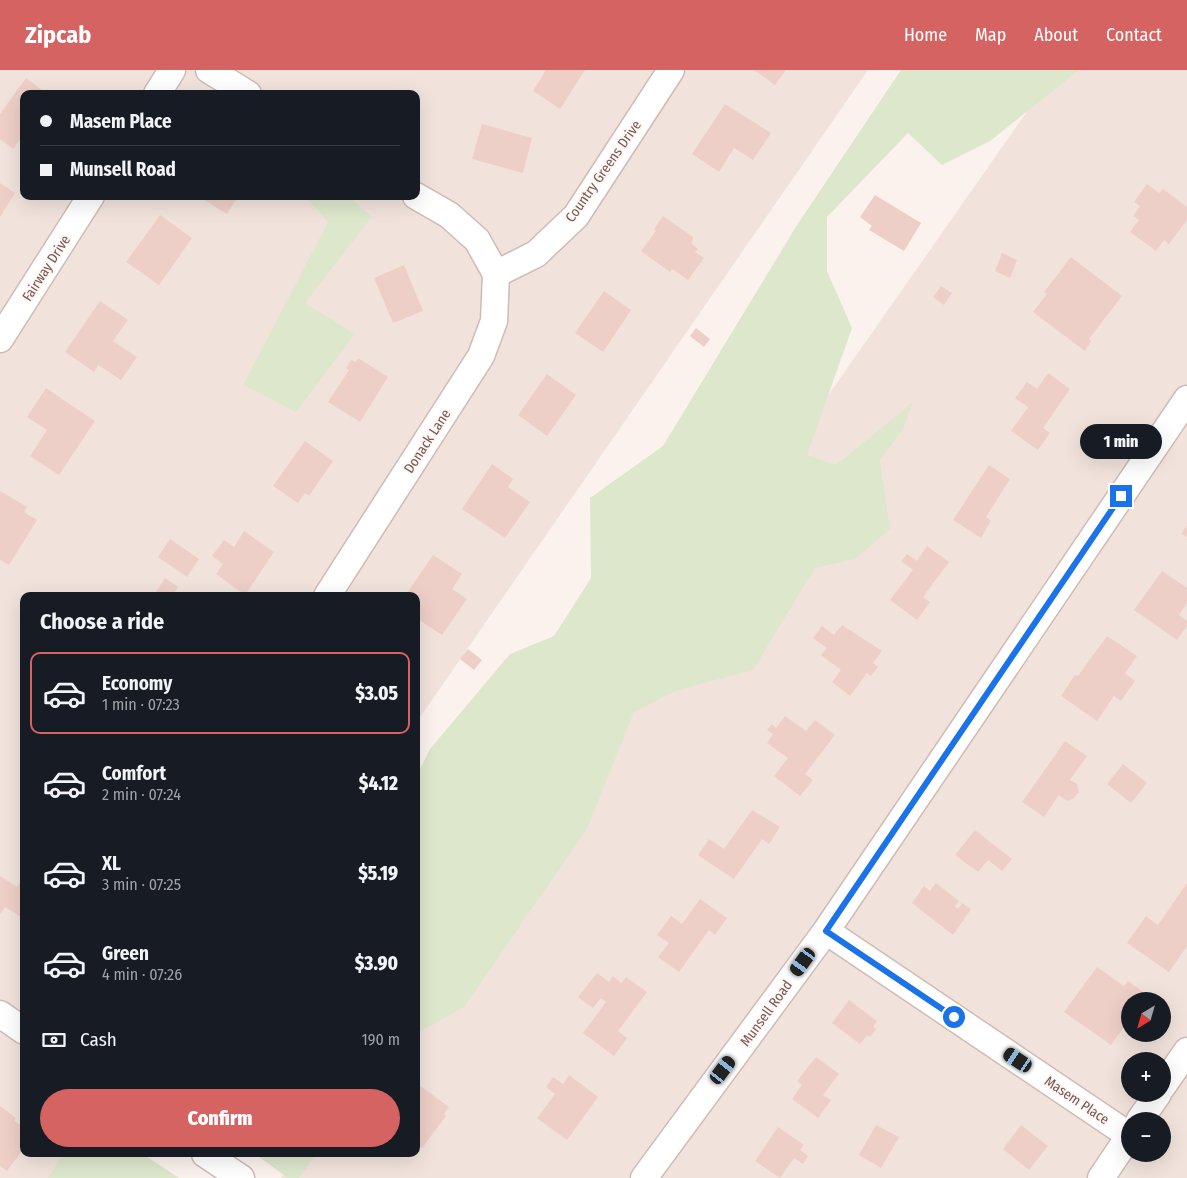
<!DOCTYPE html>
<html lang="en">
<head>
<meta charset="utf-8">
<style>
	body { margin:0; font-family:"Fira Sans Condensed",sans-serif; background:#20242c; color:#f1f3f6; height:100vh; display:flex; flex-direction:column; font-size:19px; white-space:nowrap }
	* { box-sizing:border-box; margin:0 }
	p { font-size:16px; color:#9ea1a6 }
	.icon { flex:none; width:28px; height:28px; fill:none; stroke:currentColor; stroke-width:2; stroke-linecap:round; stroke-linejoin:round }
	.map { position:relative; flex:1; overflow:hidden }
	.panel { position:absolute; left:20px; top:522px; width:400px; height:565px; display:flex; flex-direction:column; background:#171b24; border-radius:10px; box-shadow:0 5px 20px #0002 }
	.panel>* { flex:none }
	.banner { position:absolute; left:20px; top:20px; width:400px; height:110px; border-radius:10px; box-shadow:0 5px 20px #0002; display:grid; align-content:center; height:110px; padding:0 20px; background:#171b24 }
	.needle { width:32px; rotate:217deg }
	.tools { position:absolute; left:1121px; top:922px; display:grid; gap:10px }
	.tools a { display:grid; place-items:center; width:50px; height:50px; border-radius:50%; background:#171b24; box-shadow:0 5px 20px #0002; font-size:25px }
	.end { position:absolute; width:22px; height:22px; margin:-11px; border:6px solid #1a73e8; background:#fff; box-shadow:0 0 0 2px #fff }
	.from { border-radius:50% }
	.bubble { position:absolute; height:35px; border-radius:18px; background:#171b24; box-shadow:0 5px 20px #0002; font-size:16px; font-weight:800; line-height:35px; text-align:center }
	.car { position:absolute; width:15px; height:30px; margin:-15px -8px; border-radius:6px; box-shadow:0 0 4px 1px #0007; background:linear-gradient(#222 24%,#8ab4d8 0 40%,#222 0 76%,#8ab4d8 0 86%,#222 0) }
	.banner b { display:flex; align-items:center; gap:18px; height:48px; font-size:19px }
	.banner b+b { border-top:1px solid #363941 }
	.banner i { width:12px; height:12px; background:#f1f3f6 }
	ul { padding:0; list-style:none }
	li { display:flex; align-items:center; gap:15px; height:82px; margin:0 10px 8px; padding:0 10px; border:2px solid transparent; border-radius:10px }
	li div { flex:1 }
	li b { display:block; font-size:19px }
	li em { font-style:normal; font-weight:800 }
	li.on { border-color:#d56361 }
	li>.icon { width:45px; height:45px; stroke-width:1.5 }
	h2 { padding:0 20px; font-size:22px; line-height:60px }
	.pay { display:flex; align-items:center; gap:12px; height:55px; padding:0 20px; font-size:19px }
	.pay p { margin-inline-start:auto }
	.primary-button { display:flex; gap:10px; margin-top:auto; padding:10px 20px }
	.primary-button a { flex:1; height:58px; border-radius:30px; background:#d56361; color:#fff; font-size:20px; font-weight:800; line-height:58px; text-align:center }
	header { display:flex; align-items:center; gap:30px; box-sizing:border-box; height:70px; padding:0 25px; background:#d56361; color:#fff }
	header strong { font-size:24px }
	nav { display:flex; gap:28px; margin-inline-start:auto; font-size:18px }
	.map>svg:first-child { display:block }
	.residential { fill:#f1e3dc; fill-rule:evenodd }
	.green { fill:#dde7cc }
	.building { fill:#edcfc7 }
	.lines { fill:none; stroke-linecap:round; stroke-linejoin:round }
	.street-casing { stroke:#cebbb6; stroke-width:29 }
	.street { stroke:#fff; stroke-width:26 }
	.route { stroke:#1a73e8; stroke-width:6 }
	.labels { text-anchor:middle; stroke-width:4; stroke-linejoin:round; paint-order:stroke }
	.street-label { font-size:14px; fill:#745752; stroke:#fdf7f3 }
</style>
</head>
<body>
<header>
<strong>Zipcab</strong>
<nav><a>Home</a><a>Map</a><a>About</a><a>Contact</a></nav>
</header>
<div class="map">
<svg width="1187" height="1108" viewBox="0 0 1187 1108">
	<rect width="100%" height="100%" fill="#fbf2ed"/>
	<path class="residential" d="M 0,0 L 868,0 L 416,653 L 416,526 L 24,526 L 24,1084 L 118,1084 L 102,1108 L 0,1108 ZM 24,24 L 416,24 L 416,126 L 24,126 Z
		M 1056,0 L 1187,0 L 1187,1108 L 281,1108 L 298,1084 L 416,1084 L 416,914 ZM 1130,931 L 1162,931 L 1162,964 L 1130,964 ZM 1130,991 L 1162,991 L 1162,1024 L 1130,1024 ZM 1130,1051 L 1162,1051 L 1162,1084 L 1130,1084 Z"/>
	<path class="green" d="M 901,0 L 1079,0 L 990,71 L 942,95 L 908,63 L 827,147 L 827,201 L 852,258 L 807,385 L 836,395 L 913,332 L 904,357 L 880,391 L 890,459 L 855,489 L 815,498 L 753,600 L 675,621 L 634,642 L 587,759 L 464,937 L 416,964 L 416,707 L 430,679 L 510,584 L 554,566 L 591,508 L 590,428 L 663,376 L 797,155 Z
		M 305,126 L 348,126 L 372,147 L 305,233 L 355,264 L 296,342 L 243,315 L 328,152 Z
		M 63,1084 L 143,1084 L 179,1108 L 48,1108 Z
		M 255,1084 L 316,1084 L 299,1108 L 288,1108 Z"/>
	<path class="building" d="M 546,0 L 585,0 L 560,39 L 533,21 Z
		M 754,0 L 786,0 L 775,15 Z
		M 26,8 L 47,24 L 24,24 L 24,64 L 13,79 L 0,69 L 0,44 Z
		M 725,34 L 771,63 L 753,90 L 734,78 L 719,102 L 692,84 Z
		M 482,54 L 532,68 L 523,103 L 472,89 Z
		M 0,113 L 15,123 L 0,147 Z
		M 1147,114 L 1159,123 L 1163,119 L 1187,137 L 1187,150 L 1169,174 L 1164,170 L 1156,181 L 1130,162 L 1139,150 L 1133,146 L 1140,136 L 1134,132 Z
		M 875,125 L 921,153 L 904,181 L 869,160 L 872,156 L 860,147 Z
		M 198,126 L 238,126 L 227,144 Z
		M 160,145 L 192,168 L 159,215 L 126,192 Z
		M 663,146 L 693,167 L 692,174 L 698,179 L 695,182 L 704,188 L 688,210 L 672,199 L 670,202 L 641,181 L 656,161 L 654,159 Z
		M 1002,183 L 1017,190 L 1010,208 L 995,201 Z
		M 1071,187 L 1122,226 L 1089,269 L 1091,271 L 1085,281 L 1033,242 L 1047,224 L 1044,222 Z
		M 404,195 L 423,241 L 393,253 L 374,208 Z
		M 941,216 L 952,223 L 944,235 L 933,227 Z
		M 604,221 L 631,240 L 603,282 L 575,263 Z
		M 100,231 L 128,250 L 113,271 L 137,287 L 121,310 L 98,295 L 94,302 L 65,282 Z
		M 696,258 L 710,269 L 704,277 L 690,266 Z
		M 358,288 L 388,307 L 360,352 L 328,332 L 349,300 L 346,298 L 351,290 L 356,292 Z
		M 1048,303 L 1070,319 L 1043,358 L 1050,363 L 1038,380 L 1011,361 L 1028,337 L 1015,328 L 1027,312 L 1037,319 Z
		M 547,304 L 576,325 L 547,366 L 518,345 Z
		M 46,318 L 95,351 L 59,405 L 30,386 L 47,360 L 27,347 Z
		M 305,371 L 333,391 L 309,426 L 305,423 L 298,433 L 273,416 Z
		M 492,394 L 513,409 L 508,417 L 530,432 L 505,468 L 462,439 Z
		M 989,395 L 1010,409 L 986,447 L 991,451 L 981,468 L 953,450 Z
		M 0,421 L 27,437 L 24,442 L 37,450 L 9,495 L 0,490 Z
		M 1187,455 L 1187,467 L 1181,464 Z
		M 244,461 L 274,482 L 245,525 L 216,504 L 223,494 L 212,486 L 224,470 L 234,477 Z
		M 170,469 L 199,489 L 187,507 L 158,487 Z
		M 927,476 L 949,492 L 923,527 L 930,532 L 917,550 L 890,530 L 913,500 L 901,491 L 907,484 L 917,491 Z
		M 433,485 L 462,504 L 452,519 L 467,529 L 442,565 L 416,548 L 416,526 L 405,526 Z
		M 1162,501 L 1187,518 L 1187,533 L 1179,545 L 1187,551 L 1187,556 L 1177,570 L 1134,540 Z
		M 165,508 L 178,517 L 172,526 L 160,526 L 155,523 Z
		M 842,555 L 882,581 L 873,593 L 878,597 L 871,606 L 867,603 L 850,626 L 832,612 L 841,600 L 821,585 L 827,578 L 813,568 L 822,556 L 834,565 Z
		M 1107,566 L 1137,586 L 1125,603 L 1135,611 L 1121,631 L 1114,626 L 1097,651 L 1061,626 L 1075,605 L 1078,606 Z
		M 468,579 L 482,590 L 474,600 L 460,589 Z
		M 785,646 L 806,661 L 815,650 L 835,665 L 805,704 L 813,710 L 800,726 L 774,706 L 788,688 L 767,673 L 773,664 L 767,660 L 772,654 L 776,658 Z
		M 1065,671 L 1087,686 L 1070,710 L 1077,714 L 1079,722 L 1073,729 L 1067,731 L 1059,725 L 1044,747 L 1022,732 Z
		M 1123,694 L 1147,713 L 1131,733 L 1107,714 Z
		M 752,740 L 780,757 L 769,774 L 762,769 L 734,809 L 698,785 L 709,769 L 724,779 Z
		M 975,760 L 1012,789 L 1002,801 L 988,790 L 978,802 L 955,785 Z
		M 0,806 L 17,817 L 20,813 L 24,816 L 24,849 L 5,837 L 0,844 Z
		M 936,813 L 959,831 L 955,836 L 958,839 L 962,833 L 971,839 L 953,865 L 912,833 L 924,816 L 930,821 Z
		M 1187,813 L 1187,876 L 1169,902 L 1127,873 L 1146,846 L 1158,855 Z
		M 700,829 L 727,848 L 715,865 L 709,860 L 679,902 L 658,887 L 669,873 L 657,865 L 671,846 L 682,854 Z
		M 1097,897 L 1124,916 L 1128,911 L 1154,930 L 1130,931 L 1130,948 L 1111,975 L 1064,942 Z
		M 597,903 L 609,912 L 613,906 L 621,913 L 626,907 L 647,922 L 618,961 L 627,968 L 614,986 L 583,963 L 606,932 L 601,928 L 593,938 L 578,927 Z
		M 849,930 L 877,951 L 873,957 L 876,959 L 870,967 L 867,965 L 860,974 L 832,953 Z
		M 816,987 L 839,1004 L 823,1025 L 831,1030 L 818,1048 L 792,1029 L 802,1015 L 797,1011 Z
		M 569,1005 L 598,1027 L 567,1070 L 537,1048 L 555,1024 L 546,1017 L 553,1007 L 563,1014 Z
		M 416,1013 L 449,1037 L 444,1044 L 446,1046 L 422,1078 L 416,1074 Z
		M 0,1036 L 16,1048 L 14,1051 L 24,1057 L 24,1078 L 7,1101 L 0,1096 Z
		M 876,1055 L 899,1067 L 881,1098 L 859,1085 Z
		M 1021,1055 L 1048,1076 L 1029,1100 L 1003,1079 Z
		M 778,1057 L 804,1075 L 800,1080 L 808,1086 L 803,1094 L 794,1088 L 780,1108 L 755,1091 Z"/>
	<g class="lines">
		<g class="street-casing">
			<path id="street" d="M 209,0 L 248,24
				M 157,24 L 172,0
				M 416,126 L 449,145 L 477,170 L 496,204
				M 496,204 L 536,184 L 576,146 L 671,0
				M 0,269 L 91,126
				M 327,526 L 481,286 L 494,251 L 496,204
				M 826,861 L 1130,1066
				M 0,944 L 24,961
				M 1162,1017 L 1187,981
				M 1139,1051 L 1158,1024
				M 205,1084 L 241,1108
				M 644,1108 L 826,861 L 1187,329
				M 1101,1108 L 1130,1065"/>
		</g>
		<use href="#street" class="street"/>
	</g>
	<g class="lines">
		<path class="route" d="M 954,947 L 826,861 L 1121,426"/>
	</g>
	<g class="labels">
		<g class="street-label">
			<text transform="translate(603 101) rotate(-55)" y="5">Country Greens Drive</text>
			<text transform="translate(46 198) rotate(-57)" y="5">Fairway Drive</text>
			<text transform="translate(427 371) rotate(-57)" y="5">Donack Lane</text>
			<text transform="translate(766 943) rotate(-54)" y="5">Munsell Road</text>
			<text transform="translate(1077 1030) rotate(34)" y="5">Masem Place</text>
		</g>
	</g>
</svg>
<div class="tools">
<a><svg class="needle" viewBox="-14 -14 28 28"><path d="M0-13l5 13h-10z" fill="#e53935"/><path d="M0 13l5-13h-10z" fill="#9ea1a6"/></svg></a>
<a>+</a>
<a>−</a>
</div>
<i class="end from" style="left:954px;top:947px"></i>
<i class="end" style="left:1121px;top:426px"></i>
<div class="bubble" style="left:1080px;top:354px;width:82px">1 min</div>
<i class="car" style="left:803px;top:892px;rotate:216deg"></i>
<i class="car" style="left:1018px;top:990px;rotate:304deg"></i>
<i class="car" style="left:723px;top:1000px;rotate:37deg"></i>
<div class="banner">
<b><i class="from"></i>Masem Place</b>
<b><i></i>Munsell Road</b>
</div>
<section class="panel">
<h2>Choose a ride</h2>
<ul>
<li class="on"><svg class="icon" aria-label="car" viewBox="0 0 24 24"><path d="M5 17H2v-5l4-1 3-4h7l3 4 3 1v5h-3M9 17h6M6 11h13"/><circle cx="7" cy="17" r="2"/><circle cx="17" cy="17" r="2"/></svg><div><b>Economy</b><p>1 min · 07:23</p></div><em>$3.05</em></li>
<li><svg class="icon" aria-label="car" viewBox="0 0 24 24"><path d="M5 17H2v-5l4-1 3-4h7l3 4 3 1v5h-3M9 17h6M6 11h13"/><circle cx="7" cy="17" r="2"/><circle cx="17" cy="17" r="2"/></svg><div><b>Comfort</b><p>2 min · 07:24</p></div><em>$4.12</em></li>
<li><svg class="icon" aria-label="car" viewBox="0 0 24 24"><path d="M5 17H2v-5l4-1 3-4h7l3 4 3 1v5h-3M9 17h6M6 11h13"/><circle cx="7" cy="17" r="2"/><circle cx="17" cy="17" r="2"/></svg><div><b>XL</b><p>3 min · 07:25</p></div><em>$5.19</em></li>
<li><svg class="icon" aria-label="car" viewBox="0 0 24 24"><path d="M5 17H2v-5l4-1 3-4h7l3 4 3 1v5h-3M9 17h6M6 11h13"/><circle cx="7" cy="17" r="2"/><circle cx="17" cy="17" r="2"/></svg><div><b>Green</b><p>4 min · 07:26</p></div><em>$3.90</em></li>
</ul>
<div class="pay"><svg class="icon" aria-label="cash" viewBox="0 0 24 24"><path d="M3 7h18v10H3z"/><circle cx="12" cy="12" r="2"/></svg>Cash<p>190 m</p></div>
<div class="primary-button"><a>Confirm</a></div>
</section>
</div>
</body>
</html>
